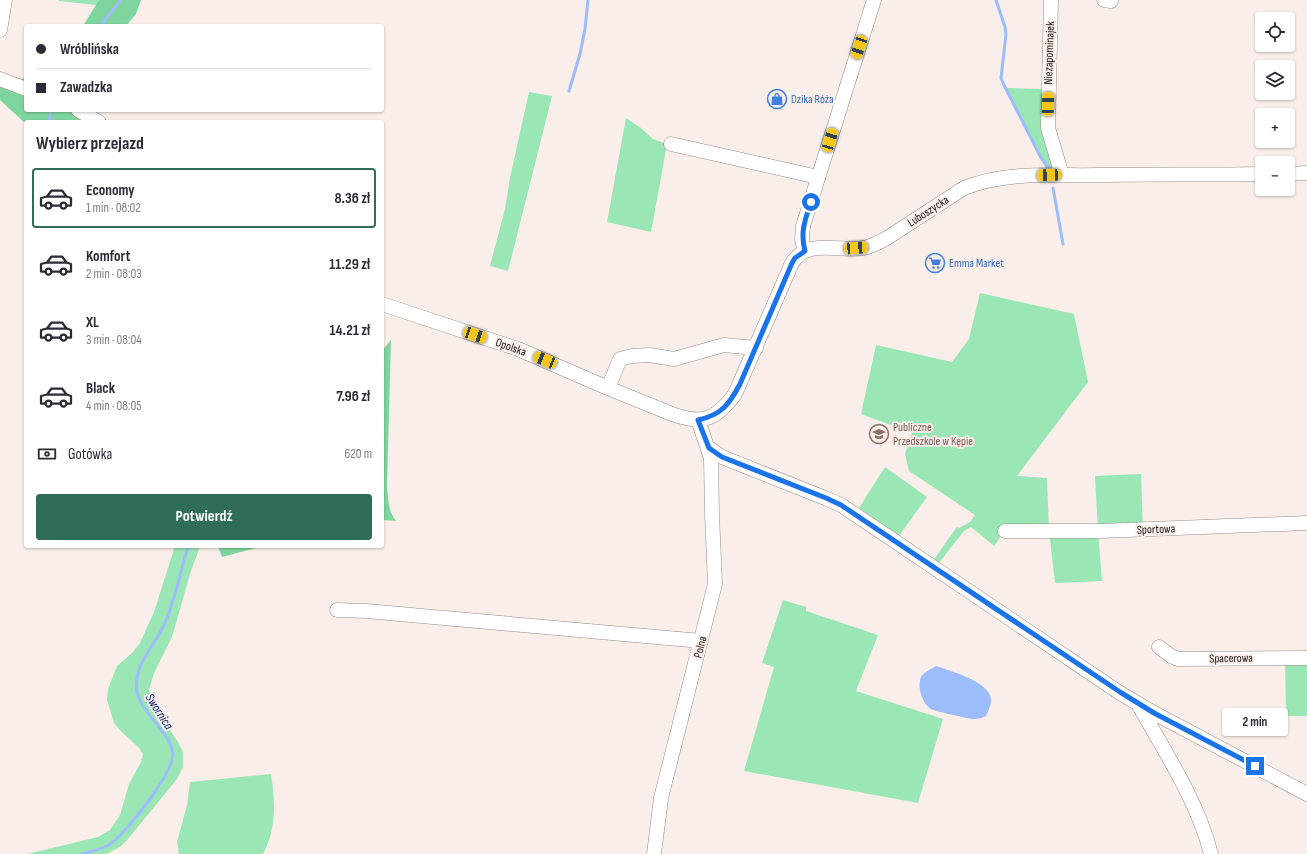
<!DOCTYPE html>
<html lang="pl">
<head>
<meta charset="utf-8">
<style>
	body { margin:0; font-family:"Sofia Sans Condensed",sans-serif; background:#f2f2f3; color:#2b2b33; height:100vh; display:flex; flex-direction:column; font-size:15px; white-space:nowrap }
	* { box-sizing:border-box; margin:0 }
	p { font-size:13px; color:#7c7c81 }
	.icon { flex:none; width:22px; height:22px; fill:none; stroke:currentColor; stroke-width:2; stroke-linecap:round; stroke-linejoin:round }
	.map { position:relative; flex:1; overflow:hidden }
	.drawer { position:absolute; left:24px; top:120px; width:360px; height:428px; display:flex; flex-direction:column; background:#fff; border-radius:4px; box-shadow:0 1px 3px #0004 }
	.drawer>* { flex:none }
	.banner { position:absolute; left:24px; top:24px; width:360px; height:88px; border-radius:4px; box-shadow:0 1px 3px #0004; display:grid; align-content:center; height:88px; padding:0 12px; background:#fff }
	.fabs { position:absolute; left:1255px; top:12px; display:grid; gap:8px }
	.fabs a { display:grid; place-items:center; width:40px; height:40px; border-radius:4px; background:#fff; box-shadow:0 1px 3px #0004; font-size:20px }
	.end { position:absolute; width:18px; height:18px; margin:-9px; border:5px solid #1a73e8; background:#fff; box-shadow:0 0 0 2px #fff }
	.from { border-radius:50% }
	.bubble { position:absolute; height:28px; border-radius:4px; background:#fff; box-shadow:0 1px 3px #0004; font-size:13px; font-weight:700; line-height:28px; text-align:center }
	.car { position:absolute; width:12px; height:24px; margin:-12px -6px; border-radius:5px; box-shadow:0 0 3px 1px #0007; background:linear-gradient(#f5c518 24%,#345 0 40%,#f5c518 0 76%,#345 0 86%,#f5c518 0) }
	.banner b { display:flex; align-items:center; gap:14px; height:38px; font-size:15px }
	.banner b+b { border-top:1px solid #e1e1e2 }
	.banner i { width:10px; height:10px; background:#2b2b33 }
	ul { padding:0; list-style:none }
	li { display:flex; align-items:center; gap:12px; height:60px; margin:0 8px 6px; padding:0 4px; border:2px solid transparent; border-radius:4px }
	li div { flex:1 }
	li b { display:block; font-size:15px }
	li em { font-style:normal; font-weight:700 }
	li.active { border-color:#306d59 }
	li>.icon { width:36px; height:36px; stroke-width:1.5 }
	h2 { padding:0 12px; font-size:18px; line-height:48px }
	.pay { display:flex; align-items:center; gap:10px; height:44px; padding:0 12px; font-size:15px }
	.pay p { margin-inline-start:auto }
	.primary-button { display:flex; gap:8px; margin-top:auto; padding:8px 12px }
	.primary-button a { flex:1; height:46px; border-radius:4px; background:#306d59; color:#fff; font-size:16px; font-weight:700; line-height:46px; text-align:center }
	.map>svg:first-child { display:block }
	.green { fill:#9be6b5 }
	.forest { fill:#7ed59e }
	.water { fill:#9dbdfa }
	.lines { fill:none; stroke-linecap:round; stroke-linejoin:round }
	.stream { stroke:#9dbdfa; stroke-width:3 }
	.minor-casing { stroke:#968c88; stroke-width:15 }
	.minor { stroke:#fff; stroke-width:14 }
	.route { stroke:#1a73e8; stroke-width:5 }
	.labels { text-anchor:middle; stroke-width:4; stroke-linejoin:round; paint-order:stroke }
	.street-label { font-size:12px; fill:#1a1615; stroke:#f9eee9 }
	.shop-label { font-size:12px; fill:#366cbe; stroke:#f9eee9; text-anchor:start }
	.education-label { font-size:12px; fill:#785e54; stroke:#f9eee9; text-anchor:start }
	.water-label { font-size:13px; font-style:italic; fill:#001d70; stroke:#f9eee9 }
</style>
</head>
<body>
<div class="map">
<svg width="1307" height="854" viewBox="0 0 1307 854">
	<rect width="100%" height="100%" fill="#f9eee9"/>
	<path class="green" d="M 59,0 L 99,0 L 96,5 L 59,1 Z
		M 1007,88 L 1048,89 L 1062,175 L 1049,175 Z
		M 529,92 L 552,96 L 508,271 L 490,266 L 505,209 L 510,178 Z
		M 626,118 L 641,128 L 653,139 L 667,144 L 651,232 L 607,222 Z
		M 980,293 L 1074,314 L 1088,382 L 1017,476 L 1047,478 L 1049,531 L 1098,530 L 1095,476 L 1141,474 L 1143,529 L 1098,531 L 1102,581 L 1055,583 L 1049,531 L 1005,531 L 994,546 L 971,527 L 964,531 L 934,569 L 929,566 L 957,527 L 959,528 L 970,522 L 975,515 L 909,471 L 905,454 L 912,433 L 861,414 L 876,345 L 952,362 L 969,339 Z
		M 885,467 L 927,497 L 899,536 L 859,508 Z
		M 175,546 L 200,546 L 190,574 L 172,637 L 154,673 L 149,690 L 152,703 L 178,742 L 183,752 L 183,767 L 177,779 L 128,839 L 121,846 L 107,854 L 27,854 L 98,837 L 110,830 L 120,815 L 129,784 L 141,762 L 143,754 L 139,748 L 121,731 L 114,723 L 107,700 L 108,689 L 117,666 L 132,653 L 140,643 L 154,612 Z
		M 783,600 L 806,607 L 806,611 L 878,635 L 856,691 L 943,719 L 918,803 L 744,771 L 774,667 L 762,663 Z
		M 1285,658 L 1307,658 L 1307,716 L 1286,716 Z
		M 271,774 C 275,802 277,828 263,854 L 179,854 L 177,842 L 187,805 L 190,782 Z"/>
	<path class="forest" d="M 99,0 L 141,0 L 136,14 L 126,26 L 83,26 Z
		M 26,77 L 26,110 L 95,110 L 100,122 L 26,122 L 26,124 L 0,100 L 0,79 L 11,84 Z
		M 391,340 L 387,486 C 388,498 388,511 396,521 L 382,520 L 382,351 Z
		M 218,546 L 263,546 L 222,557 Z"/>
	<path class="water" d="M 936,666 C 950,671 988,681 991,698 C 992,704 988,711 986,716 C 982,718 979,719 974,719 C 968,719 935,711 931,709 C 922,703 917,687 921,677 C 924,672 931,669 936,666 Z"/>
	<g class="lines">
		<path class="stream" d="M 996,0 L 1005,27 L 1006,34 L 1001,78 L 1003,83 L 1041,158 L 1048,167
			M 100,26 L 121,0
			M 569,91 L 580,54 L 585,29 L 588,0
			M 49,122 L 51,110
			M 1053,188 L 1063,244
			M 81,854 C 91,852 100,850 109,845 C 125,835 176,770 173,752 C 167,725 131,709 137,678 C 140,659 155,644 163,627 C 175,602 180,573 188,546"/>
		<g class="minor-casing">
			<path id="minor" d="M 1051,0 L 1048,128 L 1062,175
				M 1104,0 L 1111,1
				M 0,30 L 5,0
				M 0,79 L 26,89
				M 78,110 L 99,122
				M 671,144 L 818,177
				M 1288,174 L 1307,173
				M 805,251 L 802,240 L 803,226 L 874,0
				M 382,304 L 518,349 L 608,388 L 672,414 C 702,425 716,420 735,394 L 792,263 C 808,238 839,252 864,248 C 872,246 880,242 887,238 L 964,188 C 1006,171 1052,176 1097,175 C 1152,174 1207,175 1262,174
				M 608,388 L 620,359 L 632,356 L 649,355 L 674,359 L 724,345 L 756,348
				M 709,448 L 722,457 L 825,498 L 841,505 L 1120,693 L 1154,713 L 1307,794
				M 1005,531 L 1101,531 L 1307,523
				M 337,610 L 366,611 L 701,641
				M 1159,647 L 1171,656 L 1178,659 L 1307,658
				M 1138,704 C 1164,750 1198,802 1211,854
				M 654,854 L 661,798 L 715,584 L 712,514 L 711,458 L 698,420"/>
		</g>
		<use href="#minor" class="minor"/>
	</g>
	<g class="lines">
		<path class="route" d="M 811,202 C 805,220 800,232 805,251 L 795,258 L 792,263 L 740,384 C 729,405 721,415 698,420 L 709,448 L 722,457 L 826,498 L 841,505 L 1120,692 L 1154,713 L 1255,766"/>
	</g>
	<defs>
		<g id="shop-ring" transform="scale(1)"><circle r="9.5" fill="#f9eee9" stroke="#3f7fe0" stroke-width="1.5"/><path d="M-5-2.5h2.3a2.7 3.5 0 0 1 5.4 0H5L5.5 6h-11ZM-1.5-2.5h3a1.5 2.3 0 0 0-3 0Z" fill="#3f7fe0"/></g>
		<g id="supermarket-ring" transform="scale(1)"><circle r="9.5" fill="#f9eee9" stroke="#3f7fe0" stroke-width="1.5"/><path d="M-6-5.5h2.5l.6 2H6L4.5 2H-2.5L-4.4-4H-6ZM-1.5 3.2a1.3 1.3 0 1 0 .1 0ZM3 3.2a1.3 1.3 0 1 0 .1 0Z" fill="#3f7fe0"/></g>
		<g id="school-ring" transform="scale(1)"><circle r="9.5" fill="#f9eee9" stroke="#8d6e63" stroke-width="1.5"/><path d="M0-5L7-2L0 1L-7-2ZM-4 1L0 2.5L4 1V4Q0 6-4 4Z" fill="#8d6e63"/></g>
	</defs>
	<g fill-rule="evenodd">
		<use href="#shop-ring" x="777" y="99"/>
		<use href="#supermarket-ring" x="935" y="263"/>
		<use href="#school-ring" x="879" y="434"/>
	</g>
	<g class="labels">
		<g class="street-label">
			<text transform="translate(1049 53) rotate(-88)" y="4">Niezapominajek</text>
			<text transform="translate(928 211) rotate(-33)" y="4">Luboszycka</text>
			<text transform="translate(511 347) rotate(20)" y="4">Opolska</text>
			<text transform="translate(1156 529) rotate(-2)" y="4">Sportowa</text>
			<text transform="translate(700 647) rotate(-76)" y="4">Polna</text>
			<text transform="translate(1231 658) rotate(-1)" y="4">Spacerowa</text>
		</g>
		<g class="shop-label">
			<text x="791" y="103">Dzika Róża</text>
			<text x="949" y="267">Emma Market</text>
		</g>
		<g class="education-label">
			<text x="893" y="431">Publiczne<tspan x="893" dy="14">Przedszkole w Kępie</tspan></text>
		</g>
		<g class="water-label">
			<text transform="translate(160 711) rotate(57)" y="5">Swornica</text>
		</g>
	</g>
</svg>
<div class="fabs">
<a><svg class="icon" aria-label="locate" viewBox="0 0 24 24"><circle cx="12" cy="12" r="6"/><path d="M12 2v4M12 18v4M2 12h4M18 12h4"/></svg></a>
<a><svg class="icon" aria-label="layers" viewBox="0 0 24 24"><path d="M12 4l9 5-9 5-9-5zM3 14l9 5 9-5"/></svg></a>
<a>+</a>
<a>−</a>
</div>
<i class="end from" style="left:811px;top:202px"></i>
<i class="end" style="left:1255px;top:766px"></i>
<div class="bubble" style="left:1222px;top:708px;width:66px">2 min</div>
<i class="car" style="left:859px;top:47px;rotate:198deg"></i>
<i class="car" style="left:1048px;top:104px;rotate:1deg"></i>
<i class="car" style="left:830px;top:140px;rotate:17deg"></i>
<i class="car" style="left:1049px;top:175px;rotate:268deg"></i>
<i class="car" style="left:856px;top:248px;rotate:86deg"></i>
<i class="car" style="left:475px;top:335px;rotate:109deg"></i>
<i class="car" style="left:545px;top:360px;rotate:292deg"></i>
<div class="banner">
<b><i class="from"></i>Wróblińska</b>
<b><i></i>Zawadzka</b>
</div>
<section class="drawer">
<h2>Wybierz przejazd</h2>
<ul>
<li class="active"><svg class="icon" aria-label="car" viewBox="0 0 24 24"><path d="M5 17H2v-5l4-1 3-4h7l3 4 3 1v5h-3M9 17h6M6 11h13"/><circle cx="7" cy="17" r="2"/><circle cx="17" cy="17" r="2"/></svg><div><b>Economy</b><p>1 min · 08:02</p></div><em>8.36 zł</em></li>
<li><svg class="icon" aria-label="car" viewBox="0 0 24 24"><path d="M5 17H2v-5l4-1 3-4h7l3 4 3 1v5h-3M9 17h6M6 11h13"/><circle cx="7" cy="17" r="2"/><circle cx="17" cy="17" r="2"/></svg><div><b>Komfort</b><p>2 min · 08:03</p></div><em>11.29 zł</em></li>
<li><svg class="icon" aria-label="car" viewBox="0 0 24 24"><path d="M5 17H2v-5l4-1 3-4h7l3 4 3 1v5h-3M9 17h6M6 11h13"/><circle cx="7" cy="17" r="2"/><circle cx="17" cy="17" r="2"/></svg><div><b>XL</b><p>3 min · 08:04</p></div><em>14.21 zł</em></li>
<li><svg class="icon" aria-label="car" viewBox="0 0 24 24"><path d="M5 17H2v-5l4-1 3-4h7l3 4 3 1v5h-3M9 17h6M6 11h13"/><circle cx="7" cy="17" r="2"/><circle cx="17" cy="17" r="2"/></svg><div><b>Black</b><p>4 min · 08:05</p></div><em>7.96 zł</em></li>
</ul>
<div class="pay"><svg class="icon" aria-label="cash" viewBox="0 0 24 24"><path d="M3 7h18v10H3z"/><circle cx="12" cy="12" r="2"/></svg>Gotówka<p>620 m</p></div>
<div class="primary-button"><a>Potwierdź</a></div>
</section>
</div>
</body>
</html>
